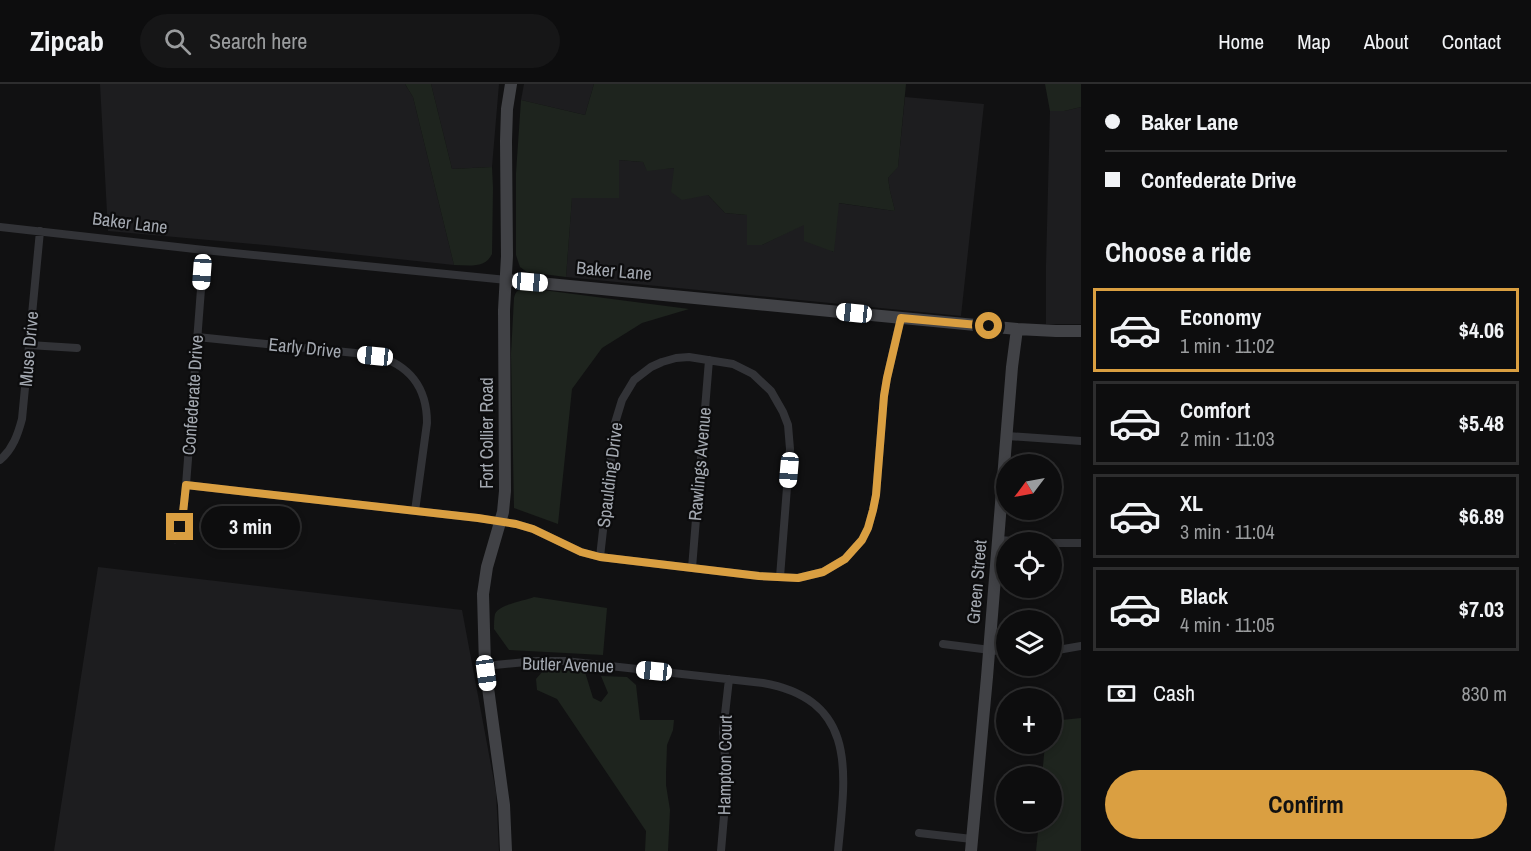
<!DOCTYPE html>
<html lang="en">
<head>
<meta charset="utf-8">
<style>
	body { margin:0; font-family:"Archivo Narrow",sans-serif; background:#161617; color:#f1f3f6; height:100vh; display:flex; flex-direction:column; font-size:22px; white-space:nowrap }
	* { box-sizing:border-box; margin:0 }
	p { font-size:20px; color:#9a9c9e }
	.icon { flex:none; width:33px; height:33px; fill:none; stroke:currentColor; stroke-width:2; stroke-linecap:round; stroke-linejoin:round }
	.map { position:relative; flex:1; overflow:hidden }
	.sheet { display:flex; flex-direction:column; background:#0d0d0e; width:450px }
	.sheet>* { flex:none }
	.guide { display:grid; align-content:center; height:132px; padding:0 24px; background:#0d0d0e }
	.needle { width:39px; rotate:238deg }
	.tools { position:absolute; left:996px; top:370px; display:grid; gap:12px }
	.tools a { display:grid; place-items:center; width:66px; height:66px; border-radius:50%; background:#0d0d0e; box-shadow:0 3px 9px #0003,0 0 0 2px #2d2d2e; font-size:30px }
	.end { position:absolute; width:27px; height:27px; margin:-14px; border:8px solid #da9f41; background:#111; box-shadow:0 0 0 3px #111 }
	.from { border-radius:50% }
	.bubble { position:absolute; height:42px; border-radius:21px; background:#0d0d0e; box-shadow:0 3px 9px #0003,0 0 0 2px #2d2d2e; font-size:20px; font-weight:700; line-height:42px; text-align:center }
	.car { position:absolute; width:18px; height:36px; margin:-18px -9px; border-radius:8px; box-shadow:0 0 4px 2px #0007; background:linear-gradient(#fff 24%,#345 0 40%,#fff 0 76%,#345 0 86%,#fff 0) }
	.guide b { display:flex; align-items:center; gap:21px; height:57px; font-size:22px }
	.guide b+b { border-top:2px solid #2d2d2e }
	.guide i { width:15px; height:15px; background:#f1f3f6 }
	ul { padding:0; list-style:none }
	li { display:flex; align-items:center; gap:18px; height:84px; margin:0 12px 9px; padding:0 12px; border:3px solid #2d2d2e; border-radius:0px }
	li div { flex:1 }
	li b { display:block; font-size:22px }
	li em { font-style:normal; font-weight:700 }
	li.selected { border-color:#da9f41 }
	li>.icon { width:54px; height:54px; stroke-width:1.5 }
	h2 { padding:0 24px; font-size:27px; line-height:72px }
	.pay { display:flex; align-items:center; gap:15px; height:66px; padding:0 24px; font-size:22px }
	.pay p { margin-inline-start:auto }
	.button { display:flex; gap:12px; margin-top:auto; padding:12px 24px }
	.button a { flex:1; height:69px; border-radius:36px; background:#da9f41; color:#111; font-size:24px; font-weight:700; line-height:69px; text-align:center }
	header { display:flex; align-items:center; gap:36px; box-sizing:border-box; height:84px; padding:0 30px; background:#0d0d0e; border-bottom:2px solid #2d2d2e }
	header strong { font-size:28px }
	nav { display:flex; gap:33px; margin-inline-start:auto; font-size:21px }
	.search { width:420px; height:54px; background:#161617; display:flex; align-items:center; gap:15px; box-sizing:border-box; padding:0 21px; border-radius:33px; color:#9a9c9e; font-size:22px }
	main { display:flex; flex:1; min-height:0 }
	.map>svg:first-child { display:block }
	.built { fill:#1d1d1f }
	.green { fill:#1e241e }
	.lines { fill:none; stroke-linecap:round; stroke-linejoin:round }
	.street { stroke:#323337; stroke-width:8 }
	.secondary { stroke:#414246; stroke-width:12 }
	.route { stroke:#da9f41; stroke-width:8 }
	.labels { text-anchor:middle; stroke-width:4.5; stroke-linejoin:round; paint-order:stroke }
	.street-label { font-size:18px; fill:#a4a9b1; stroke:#0c0c0d }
</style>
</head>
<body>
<header>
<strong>Zipcab</strong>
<div class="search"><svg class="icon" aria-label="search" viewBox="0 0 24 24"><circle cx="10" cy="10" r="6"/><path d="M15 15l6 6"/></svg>Search here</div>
<nav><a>Home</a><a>Map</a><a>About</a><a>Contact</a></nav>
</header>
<main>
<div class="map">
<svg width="1081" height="767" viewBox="0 0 1081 767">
	<rect width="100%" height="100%" fill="#111112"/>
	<path class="built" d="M 100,0 L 405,0 L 413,13 L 454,181 L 275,162 L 108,147 Z
		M 431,0 L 499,0 L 492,83 L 452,85 Z
		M 524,0 L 594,0 L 585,31 L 521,16 Z
		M 905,13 L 984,20 L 961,232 L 566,193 L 572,113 L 619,76 L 643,78 L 647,86 L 674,84 L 708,111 L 725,129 L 747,131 L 762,161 L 804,140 L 833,168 L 838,119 L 895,127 L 890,107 L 888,94 L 898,82 Z
		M 1081,23 L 1081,240 L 1046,240 L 1046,182 L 1050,27 L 1064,27 Z
		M 98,483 L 462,526 L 496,708 L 499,767 L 54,767 Z"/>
	<path class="green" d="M 405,0 L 431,0 L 452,85 L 492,83 L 493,104 L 492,170 C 485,185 468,181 454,181 L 413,13 Z
		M 594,0 L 906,0 L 898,83 L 888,94 L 890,107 L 895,127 L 839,119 L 834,168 L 804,157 L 804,141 L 762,161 L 747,161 L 747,131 L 725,129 L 708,111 L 682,116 L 671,108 L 674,84 L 647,87 L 643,78 L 619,76 L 619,114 L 572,114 L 566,193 L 527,188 L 520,183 L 516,171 L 516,89 L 521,16 L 585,31 Z
		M 1045,0 L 1081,0 L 1081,23 L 1064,27 L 1050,27 Z
		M 527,204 L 689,225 L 642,239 L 602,264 L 572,305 L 558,440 L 514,424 L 511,270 L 514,214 C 516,206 519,205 527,204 Z
		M 534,513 L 607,524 L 603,571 L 509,566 L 494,545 C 494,541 494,534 495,530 C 500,520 524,517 534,513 Z
		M 554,585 L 585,588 L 593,614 L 601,618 L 608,609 L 601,592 L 627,593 L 636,601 L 640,636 L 674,636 L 673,646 L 667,661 L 666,690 L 666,701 L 670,726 L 668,767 L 645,767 L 646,747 L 557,615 L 537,606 L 536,595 L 542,588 Z
		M 1081,634 L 1081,767 L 1036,767 L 1039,738 L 1052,738 L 1052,693 L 1042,693 L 1045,660 L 1052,660 L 1052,637 Z"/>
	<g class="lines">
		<path class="street" d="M 0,143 L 204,166 L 507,196
			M 197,253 L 375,271 C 409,281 427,302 427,339 L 415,427
			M 29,261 L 77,264
			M 1007,352 L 1081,357
			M 0,376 C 13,365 18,350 22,335 L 40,147
			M 186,401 L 478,434 L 516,440 L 533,445 L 581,468 L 600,473 L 759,492 L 798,494 L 823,488 L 845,475 L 862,456 L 868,444 L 873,426 L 876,411 L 884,312 L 887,294 L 901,233
			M 175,455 C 183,437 184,420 186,401 L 204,166
			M 998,456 L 1042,459 L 1081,459
			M 600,473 L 615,339 L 622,316 L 634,296 L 651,283 L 662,278 L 676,274 L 689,273 L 733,280 L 753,290 L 771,307 L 783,328 L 788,341 L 790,365 L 780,493
			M 692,484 L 709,276
			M 943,560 L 1006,568
			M 1052,567 L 1081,562
			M 485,582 L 537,577 L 565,577 L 763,599 C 860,616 845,692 838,767
			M 919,749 L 972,755
			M 721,767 L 727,697 L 723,648 L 729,595"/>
		<path class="secondary" d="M 507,196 L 1017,245 L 1056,247 L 1081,247
			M 506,767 L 504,721 L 485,582 L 483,510 L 487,483 L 503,428 L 505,407 L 504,226 L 507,172 L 506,57 L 507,25 L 511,0
			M 971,767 L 987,593 L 1012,283 L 1017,245"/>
	</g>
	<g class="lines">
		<path class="route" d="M 180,443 L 183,429 L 186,401 L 478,434 L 516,440 L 533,445 L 581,468 L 600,473 L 759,492 L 798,494 L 823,488 L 845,475 L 862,456 L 868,444 L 873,426 L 876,411 L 884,312 L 887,294 L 901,234 L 989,242"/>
	</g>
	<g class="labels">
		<g class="street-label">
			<text transform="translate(130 139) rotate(7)" y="6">Baker Lane</text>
			<text transform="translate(614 187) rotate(5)" y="6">Baker Lane</text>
			<text transform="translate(305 264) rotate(6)" y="6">Early Drive</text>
			<text transform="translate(29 265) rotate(-85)" y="6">Muse Drive</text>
			<text transform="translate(193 311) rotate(-86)" y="6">Confederate Drive</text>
			<text transform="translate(487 349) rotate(-90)" y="6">Fort Collier Road</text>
			<text transform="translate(700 380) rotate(-85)" y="6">Rawlings Avenue</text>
			<text transform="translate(610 391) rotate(-83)" y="6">Spaulding Drive</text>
			<text transform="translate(977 498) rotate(-85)" y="6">Green Street</text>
			<text transform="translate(568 581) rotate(2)" y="6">Butler Avenue</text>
			<text transform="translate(725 681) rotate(-89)" y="6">Hampton Court</text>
		</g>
	</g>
</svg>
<div class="tools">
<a><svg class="needle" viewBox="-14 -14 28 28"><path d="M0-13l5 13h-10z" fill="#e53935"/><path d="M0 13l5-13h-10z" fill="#9a9c9e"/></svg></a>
<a><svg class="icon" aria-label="locate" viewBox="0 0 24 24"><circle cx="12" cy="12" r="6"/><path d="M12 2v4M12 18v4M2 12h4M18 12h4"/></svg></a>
<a><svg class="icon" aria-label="layers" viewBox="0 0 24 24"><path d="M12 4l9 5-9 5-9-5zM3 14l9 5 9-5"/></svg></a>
<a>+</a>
<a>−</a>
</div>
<i class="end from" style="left:989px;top:242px"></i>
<i class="end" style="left:180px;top:443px"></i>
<div class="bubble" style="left:201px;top:422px;width:99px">3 min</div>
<i class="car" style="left:202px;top:188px;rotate:184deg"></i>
<i class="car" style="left:530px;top:198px;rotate:95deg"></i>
<i class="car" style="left:854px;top:229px;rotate:276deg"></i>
<i class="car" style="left:375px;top:272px;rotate:276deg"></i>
<i class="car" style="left:789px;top:386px;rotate:185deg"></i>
<i class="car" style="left:654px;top:587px;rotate:276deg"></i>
<i class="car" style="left:486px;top:589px;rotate:172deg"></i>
</div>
<section class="sheet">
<div class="guide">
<b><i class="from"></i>Baker Lane</b>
<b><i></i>Confederate Drive</b>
</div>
<h2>Choose a ride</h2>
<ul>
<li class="selected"><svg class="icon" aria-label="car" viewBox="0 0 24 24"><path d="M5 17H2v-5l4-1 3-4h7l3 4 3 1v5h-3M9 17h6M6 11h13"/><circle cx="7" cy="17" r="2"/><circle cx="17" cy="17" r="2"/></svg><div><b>Economy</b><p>1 min · 11:02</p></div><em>$4.06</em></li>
<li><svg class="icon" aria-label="car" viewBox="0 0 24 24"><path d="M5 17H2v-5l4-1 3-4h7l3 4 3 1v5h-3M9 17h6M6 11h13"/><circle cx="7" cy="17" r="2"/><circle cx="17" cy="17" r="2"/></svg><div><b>Comfort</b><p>2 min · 11:03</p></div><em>$5.48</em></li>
<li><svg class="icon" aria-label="car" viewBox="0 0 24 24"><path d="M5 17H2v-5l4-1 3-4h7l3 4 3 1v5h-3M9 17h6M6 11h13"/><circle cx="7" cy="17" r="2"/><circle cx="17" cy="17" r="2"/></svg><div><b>XL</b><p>3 min · 11:04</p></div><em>$6.89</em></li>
<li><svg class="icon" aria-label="car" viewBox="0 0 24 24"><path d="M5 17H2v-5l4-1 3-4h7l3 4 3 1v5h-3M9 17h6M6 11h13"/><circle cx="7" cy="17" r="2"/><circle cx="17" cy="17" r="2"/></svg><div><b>Black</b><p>4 min · 11:05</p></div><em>$7.03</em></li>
</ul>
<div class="pay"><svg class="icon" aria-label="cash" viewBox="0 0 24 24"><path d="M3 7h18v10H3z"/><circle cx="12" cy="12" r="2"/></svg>Cash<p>830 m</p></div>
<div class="button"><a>Confirm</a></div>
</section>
</main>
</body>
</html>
